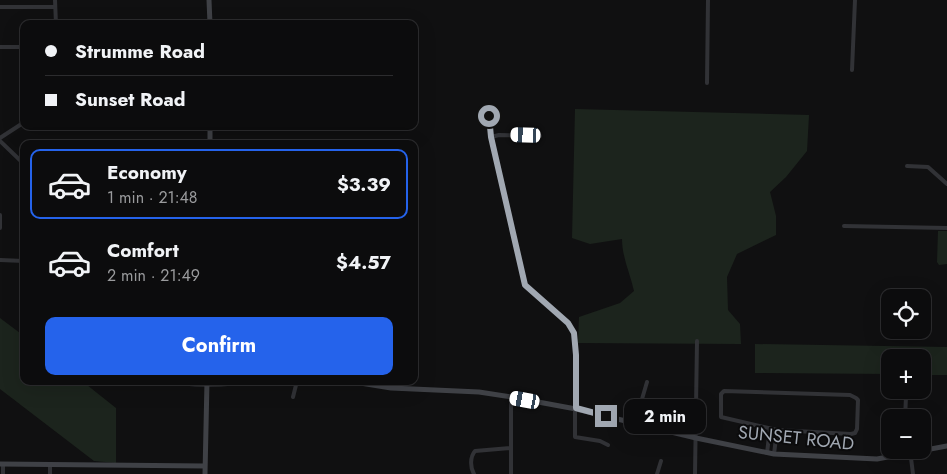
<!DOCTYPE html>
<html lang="en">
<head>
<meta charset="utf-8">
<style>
	body { margin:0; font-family:Jost,sans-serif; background:#151516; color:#f1f3f6; height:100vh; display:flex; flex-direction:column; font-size:19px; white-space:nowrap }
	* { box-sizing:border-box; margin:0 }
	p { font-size:16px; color:#9a9b9d }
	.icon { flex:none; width:28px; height:28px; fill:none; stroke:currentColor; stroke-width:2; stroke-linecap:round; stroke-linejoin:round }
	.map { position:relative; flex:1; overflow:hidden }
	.details { position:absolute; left:20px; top:140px; width:398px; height:245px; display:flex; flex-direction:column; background:#0c0c0d; border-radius:10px; box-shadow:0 5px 20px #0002,0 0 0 1px #2c2c2e }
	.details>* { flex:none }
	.hud { position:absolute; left:20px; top:20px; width:398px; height:110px; border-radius:10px; box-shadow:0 5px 20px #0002,0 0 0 1px #2c2c2e; display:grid; align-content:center; height:110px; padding:0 25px; background:#0c0c0d }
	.fabs { position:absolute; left:881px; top:289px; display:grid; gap:10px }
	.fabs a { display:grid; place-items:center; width:50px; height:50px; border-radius:10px; background:#0c0c0d; box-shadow:0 5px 20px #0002,0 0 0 1px #2c2c2e; font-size:25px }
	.end { position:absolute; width:22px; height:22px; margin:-11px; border:6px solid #a1a8b2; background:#111; box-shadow:0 0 0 2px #111 }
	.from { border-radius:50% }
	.bubble { position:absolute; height:35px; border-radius:10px; background:#0c0c0d; box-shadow:0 5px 20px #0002,0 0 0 1px #2c2c2e; font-size:16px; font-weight:700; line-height:35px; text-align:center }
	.car { position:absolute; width:15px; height:30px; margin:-15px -8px; border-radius:6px; box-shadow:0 0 4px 1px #0007; background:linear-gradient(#fff 24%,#345 0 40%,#fff 0 76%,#345 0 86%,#fff 0) }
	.hud b { display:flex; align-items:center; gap:18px; height:48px; font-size:19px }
	.hud b+b { border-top:1px solid #2c2c2e }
	.hud i { width:12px; height:12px; background:#f1f3f6 }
	ul { padding:9px 0 0; list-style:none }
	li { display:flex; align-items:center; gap:15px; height:70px; margin:0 10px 8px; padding:0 15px; border:2px solid transparent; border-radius:10px }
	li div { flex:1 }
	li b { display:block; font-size:19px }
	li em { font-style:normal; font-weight:700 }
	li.current { border-color:#2563eb }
	li>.icon { width:45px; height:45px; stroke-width:1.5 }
	.action { display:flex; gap:10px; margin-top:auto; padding:10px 25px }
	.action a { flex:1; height:58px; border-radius:10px; background:#2563eb; color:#fff; font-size:20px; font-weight:700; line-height:58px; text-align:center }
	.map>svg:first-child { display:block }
	.green { fill:#1c241d }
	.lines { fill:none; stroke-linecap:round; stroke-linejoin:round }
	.street { stroke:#313236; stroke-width:4 }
	.secondary { stroke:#3f4146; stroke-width:5 }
	.route { stroke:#a1a8b2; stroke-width:6 }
	.labels { text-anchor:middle; stroke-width:4; stroke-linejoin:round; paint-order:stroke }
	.street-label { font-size:18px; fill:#a1a8b2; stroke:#0b0b0c }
</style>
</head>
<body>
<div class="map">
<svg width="947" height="474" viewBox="0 0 947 474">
	<rect width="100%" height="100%" fill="#101011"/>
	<path class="green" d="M 575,109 L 809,115 L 807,151 L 786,177 L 770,192 L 776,216 L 776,235 L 737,254 L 727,277 L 728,310 L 740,324 L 741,344 L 578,343 L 579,317 L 620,303 L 634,291 C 630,273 622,257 622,239 L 590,244 L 572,238 Z
		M 938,231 L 947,231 L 947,264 L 939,265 L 937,262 Z
		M 0,318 L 24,336 L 24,381 L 82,381 L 116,408 L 116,463 L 94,461 L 0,389 Z
		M 755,344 L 947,347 L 947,375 L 923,375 L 922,358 L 890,358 L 890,374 L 755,373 Z"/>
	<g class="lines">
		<path class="street" d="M 55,0 L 56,24
			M 0,7 L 55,7
			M 0,47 L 24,47
			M 852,70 L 855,0
			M 707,83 L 708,0
			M 489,116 L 491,137 L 525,285 L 568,323 L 574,333 L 576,355 L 576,409
			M 491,137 L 499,135 L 540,136
			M 0,138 L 23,123
			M 0,141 L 24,164
			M 907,166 L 928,167 L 947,184
			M 0,215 L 0,228
			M 844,226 L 947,228
			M 0,260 L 24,261
			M 174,381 C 189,387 231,385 246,381
			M 724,391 L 850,395 L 856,398 L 858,400 L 857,429 L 855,433 L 851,434 L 777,430 L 721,417 L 721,394 Z
			M 293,397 L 297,381
			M 575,408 L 575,437 L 600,441 L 608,445
			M 905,418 L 906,397
			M 635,423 L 647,382
			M 910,450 L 913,474
			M 767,453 L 770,428
			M 774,454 L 777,430
			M 3,474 L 3,464
			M 50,474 L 50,464
			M 474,474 C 470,467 470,457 475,451 L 511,448
			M 511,474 L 511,397
			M 657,474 L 661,461
			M 695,474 L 697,341"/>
		<path class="secondary" d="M 209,0 L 210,24
			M 210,144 L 210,126
			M 348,381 L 391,388 L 479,392 L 511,397 L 576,409 L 696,438 L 774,454 L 877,459 L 947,446
			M 0,464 L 205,466
			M 205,474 L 207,381"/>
	</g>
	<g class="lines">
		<path class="route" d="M 489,116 L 491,137 L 525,285 L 568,323 L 574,333 L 576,355 L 576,408 L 606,416"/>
	</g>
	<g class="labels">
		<g class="street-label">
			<text transform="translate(796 438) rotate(6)" y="6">SUNSET ROAD</text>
		</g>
	</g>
</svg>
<div class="fabs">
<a><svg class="icon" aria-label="locate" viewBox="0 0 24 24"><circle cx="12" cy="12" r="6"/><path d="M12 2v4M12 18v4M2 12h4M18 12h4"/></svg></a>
<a>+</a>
<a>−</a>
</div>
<i class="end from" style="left:489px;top:116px"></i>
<i class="end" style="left:606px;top:416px"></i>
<div class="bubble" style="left:624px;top:399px;width:82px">2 min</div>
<i class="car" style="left:526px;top:135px;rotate:272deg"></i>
<i class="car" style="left:525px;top:400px;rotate:280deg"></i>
<div class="hud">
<b><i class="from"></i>Strumme Road</b>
<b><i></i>Sunset Road</b>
</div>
<section class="details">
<ul>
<li class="current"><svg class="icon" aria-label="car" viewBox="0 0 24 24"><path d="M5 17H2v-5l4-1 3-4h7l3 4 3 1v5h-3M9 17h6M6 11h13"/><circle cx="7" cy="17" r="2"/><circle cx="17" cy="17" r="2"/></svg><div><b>Economy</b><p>1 min · 21:48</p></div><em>$3.39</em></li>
<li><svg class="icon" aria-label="car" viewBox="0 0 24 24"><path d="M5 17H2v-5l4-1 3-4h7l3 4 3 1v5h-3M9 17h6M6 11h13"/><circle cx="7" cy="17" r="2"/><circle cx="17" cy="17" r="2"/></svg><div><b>Comfort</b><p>2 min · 21:49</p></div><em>$4.57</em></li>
</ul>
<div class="action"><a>Confirm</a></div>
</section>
</div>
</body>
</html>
